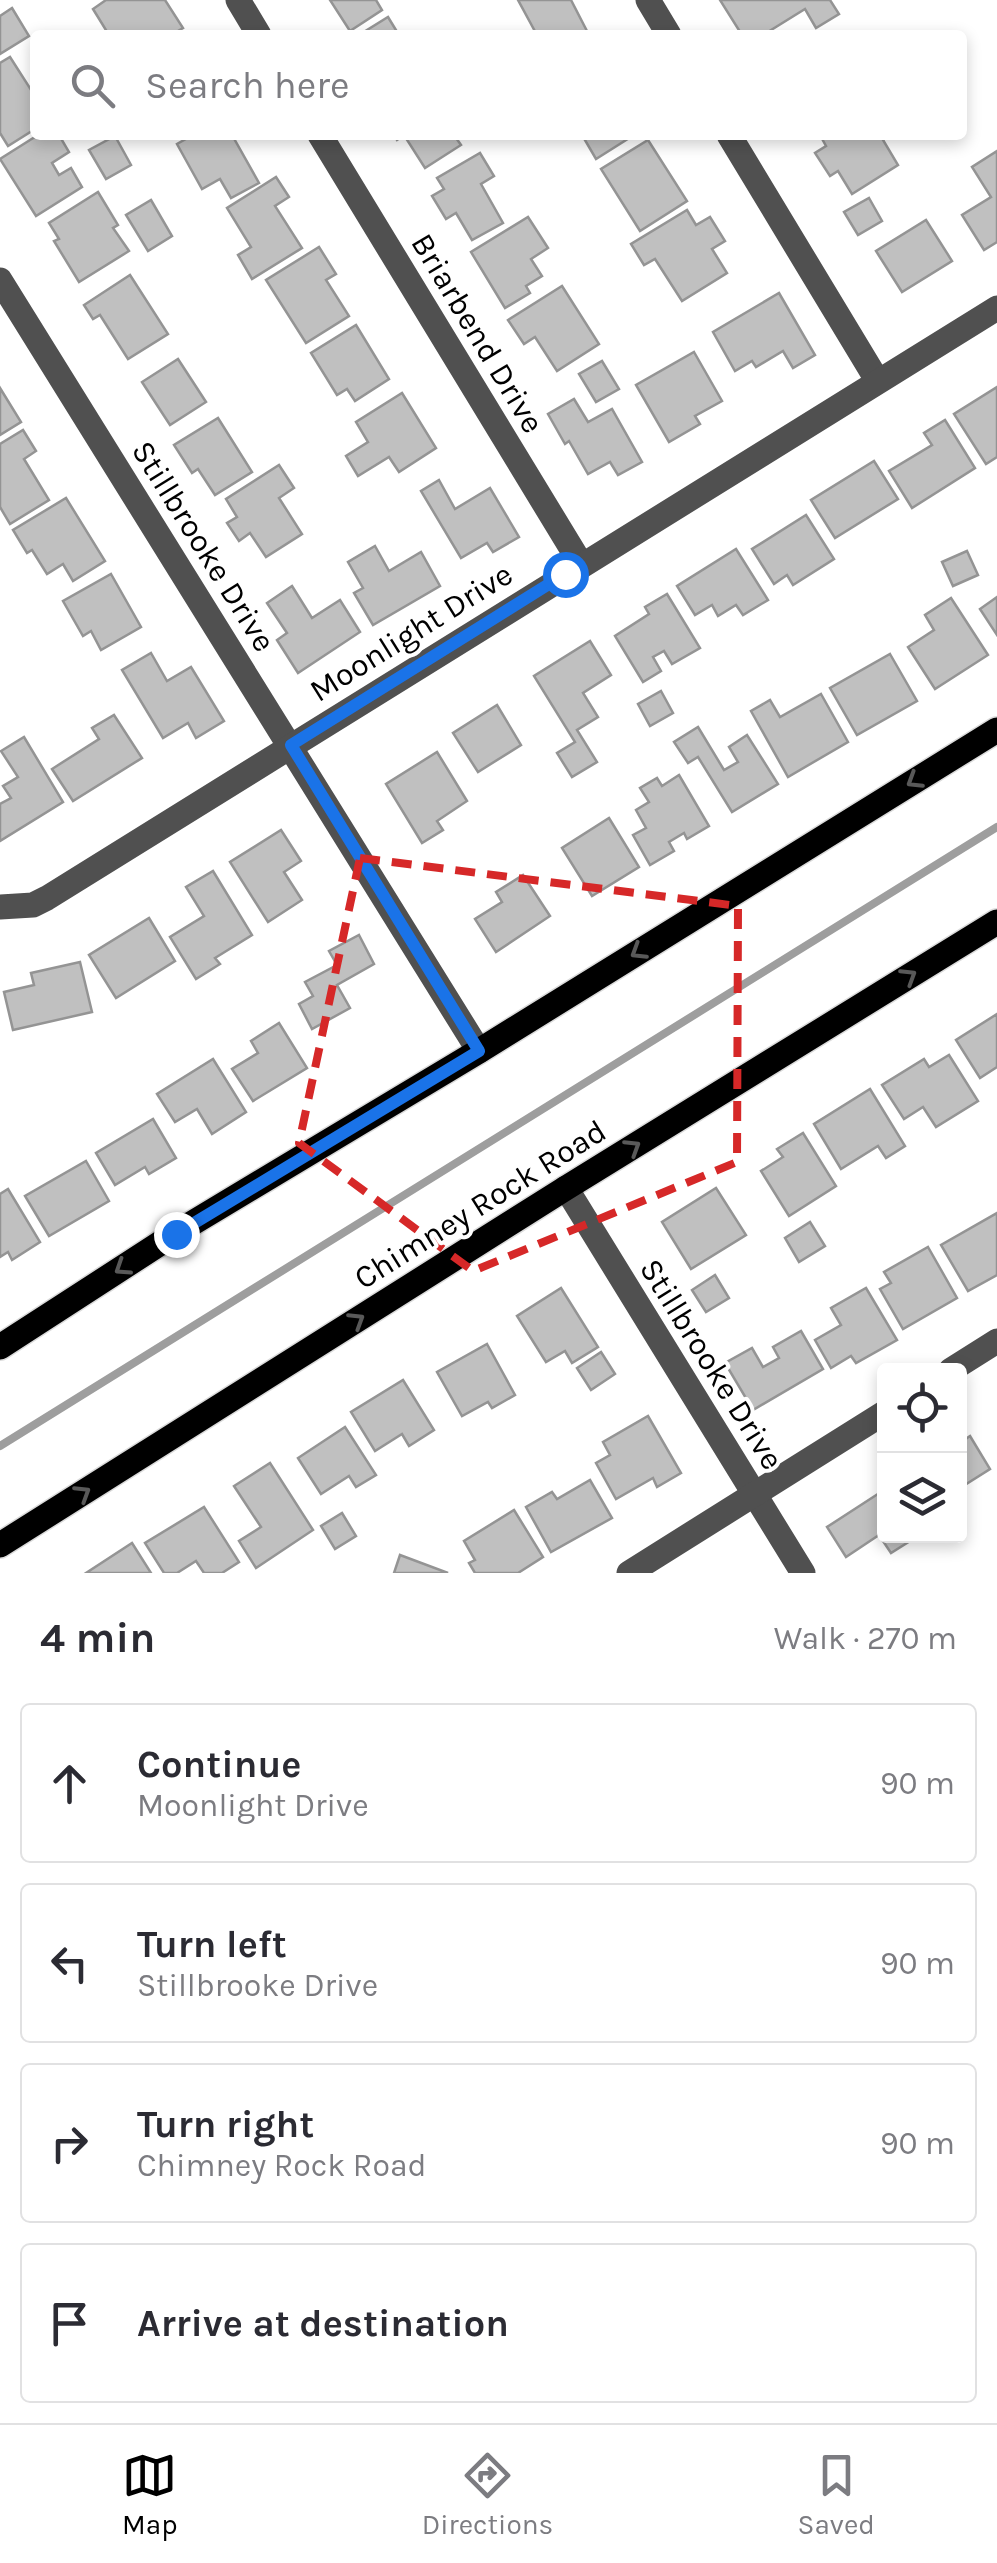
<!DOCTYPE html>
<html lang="en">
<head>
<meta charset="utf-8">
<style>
	:root { --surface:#fff; --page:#f2f2f3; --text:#2b2b33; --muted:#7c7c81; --line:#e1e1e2; --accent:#000 }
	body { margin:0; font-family:Karla,sans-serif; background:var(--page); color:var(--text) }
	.controls { position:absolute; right:30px; bottom:30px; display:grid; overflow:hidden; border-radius:10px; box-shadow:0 5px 15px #0003 }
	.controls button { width:90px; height:90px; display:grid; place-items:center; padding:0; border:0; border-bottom:2px solid var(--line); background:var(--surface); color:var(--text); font:50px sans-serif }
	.stop { position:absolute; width:30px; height:30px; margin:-22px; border:8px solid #1a73e8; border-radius:50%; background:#fff }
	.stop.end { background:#1a73e8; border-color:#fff; box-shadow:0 2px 10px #0008 }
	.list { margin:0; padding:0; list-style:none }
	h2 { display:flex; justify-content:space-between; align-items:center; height:130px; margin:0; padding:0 40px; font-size:42px }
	h2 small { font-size:32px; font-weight:400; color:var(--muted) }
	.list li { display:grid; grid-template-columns:65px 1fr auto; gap:30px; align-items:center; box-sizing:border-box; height:160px; margin:0 20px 20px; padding:0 20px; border:2px solid var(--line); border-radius:10px }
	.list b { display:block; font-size:38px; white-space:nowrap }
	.list p { margin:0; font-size:32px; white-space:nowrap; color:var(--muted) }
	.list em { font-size:32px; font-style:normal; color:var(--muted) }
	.icon { flex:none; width:55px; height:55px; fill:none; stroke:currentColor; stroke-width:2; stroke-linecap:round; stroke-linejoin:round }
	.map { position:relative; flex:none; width:997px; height:1573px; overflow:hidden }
	.search { position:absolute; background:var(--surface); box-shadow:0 5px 15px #0003; left:30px; right:30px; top:30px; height:110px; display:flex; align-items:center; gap:25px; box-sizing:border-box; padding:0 35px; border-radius:10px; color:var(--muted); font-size:38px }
	.sheet { height:850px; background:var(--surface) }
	nav { display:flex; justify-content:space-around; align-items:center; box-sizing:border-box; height:140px; border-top:2px solid var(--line); background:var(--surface); font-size:28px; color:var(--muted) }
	nav a { display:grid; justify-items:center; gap:5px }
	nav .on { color:var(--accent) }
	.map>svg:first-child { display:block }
</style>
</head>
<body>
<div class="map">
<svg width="997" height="1573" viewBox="0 0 997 1573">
	<rect width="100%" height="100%" fill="#fff"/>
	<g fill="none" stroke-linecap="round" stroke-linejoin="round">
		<!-- stream -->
		<polyline stroke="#9e9e9e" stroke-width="8" points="0,1446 997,827"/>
	</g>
	<!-- building -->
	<g fill="#c0c0c0" stroke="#949494" stroke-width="2.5">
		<polygon points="106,0 165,0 183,28 171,35 109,35 93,9"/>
		<polygon points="330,0 376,0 382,10 350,31"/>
		<polygon points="518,0 571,0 589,35 537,35"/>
		<polygon points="720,0 830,0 839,14 816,28 805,9 763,35 742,35"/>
		<polygon points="12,8 29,36 0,54 0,16"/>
		<polygon points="388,17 399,35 359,35"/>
		<polygon points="10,57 35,96 35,129 8,146 0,133 0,63"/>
		<polygon points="38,135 59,135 69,152 52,163 59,175 71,168 82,187 36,216 0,159"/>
		<polygon points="193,135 232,135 259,183 231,198 220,179 202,189 177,144"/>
		<polygon points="394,135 454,135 461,145 425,168 404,135 397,140"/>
		<polygon points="582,135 634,135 596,159"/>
		<polygon points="820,135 891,135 883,140 898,165 852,194 838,171 830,176 815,153 826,146"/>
		<polygon points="115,136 131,165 106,179 89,150"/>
		<polygon points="648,140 687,201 640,231 601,169"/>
		<polygon points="997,151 997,242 984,250 962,215 991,197 972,167"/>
		<polygon points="480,153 494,176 481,184 503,223 472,240 456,213 446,219 432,196 444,189 437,178"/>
		<polygon points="276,177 289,197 275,206 302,248 252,279 238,255 251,247 227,208"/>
		<polygon points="98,192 118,225 113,228 129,251 79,282 54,241 59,239 49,223"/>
		<polygon points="869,198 882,221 858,235 844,212"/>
		<polygon points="151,200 172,236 148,251 126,215"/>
		<polygon points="687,210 696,225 710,217 725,241 712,249 727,273 682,301 655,259 644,265 631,244"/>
		<polygon points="528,217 548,248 531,259 542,276 526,286 530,293 505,308 471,252"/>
		<polygon points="926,220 952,261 902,292 876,251"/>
		<polygon points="319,247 336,274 326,280 349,316 306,343 266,280"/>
		<polygon points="130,275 168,334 128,359 100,315 93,319 84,305"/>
		<polygon points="562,286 599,344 557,371 535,337 524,344 508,320"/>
		<polygon points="779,293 815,355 793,368 783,351 756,367 752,361 735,371 713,332"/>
		<polygon points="356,325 389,379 355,401 347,389 337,395 311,353"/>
		<polygon points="694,352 722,401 695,416 700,424 669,442 636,385"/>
		<polygon points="178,359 206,402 170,425 142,382"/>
		<polygon points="602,361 619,389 596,402 579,374"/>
		<polygon points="997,387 997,457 986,464 954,414"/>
		<polygon points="0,388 21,422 0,435"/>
		<polygon points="402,393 436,448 399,472 389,457 358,476 346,456 368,442 356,422"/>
		<polygon points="574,399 588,422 612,409 642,462 618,475 610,462 588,474 569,441 565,444 548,414"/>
		<polygon points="218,418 252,472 215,495 198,469 192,473 174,445"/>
		<polygon points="945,420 975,468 912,508 889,471 932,445 924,433"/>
		<polygon points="23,430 36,451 24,459 49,500 10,524 0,507 0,444"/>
		<polygon points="874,461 898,499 835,538 811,500"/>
		<polygon points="279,465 294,488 279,498 302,534 266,557 250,533 239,541 227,523 237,517 226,499"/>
		<polygon points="439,480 455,509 490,488 519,537 493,552 487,543 461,558 421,491"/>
		<polygon points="66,498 105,561 73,581 63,564 47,574 32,550 27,553 13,530"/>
		<polygon points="806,515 834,559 793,585 787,575 774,584 752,549"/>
		<polygon points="375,546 389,571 421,552 440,586 373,625 354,593 363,588 348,562"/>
		<polygon points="736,549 768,600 743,615 736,605 718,616 712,605 695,615 677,586"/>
		<polygon points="967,551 978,575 953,586 942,562"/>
		<polygon points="111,574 141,627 101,650 91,631 83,636 63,601"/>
		<polygon points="292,586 312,618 340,600 360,632 298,673 277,640 287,633 267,603"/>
		<polygon points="667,594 700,648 672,664 664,651 653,657 661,671 643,682 615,636 649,614 645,607"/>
		<polygon points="997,597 997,635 980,609"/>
		<polygon points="951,598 988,655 935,689 908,647 934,630 925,615"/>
		<polygon points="590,641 611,675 583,693 598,717 577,730 597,762 572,777 557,753 575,742 534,676"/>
		<polygon points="151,653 167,681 191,667 224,721 196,738 188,723 163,738 122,670"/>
		<polygon points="890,654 917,701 857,735 830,688"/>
		<polygon points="661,691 673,713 650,726 638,704"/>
		<polygon points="821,694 848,742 788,777 751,711 770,700 780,717"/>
		<polygon points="497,705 521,745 478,772 453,733"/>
		<polygon points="114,715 142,758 73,801 52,769 99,739 92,728"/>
		<polygon points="698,727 724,770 738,762 729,747 747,735 778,784 732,812 698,757 688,763 674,742"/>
		<polygon points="24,737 63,802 0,841 0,804 11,798 3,786 18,777 1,751"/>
		<polygon points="437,752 467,801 437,821 443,830 422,843 386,784"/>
		<polygon points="679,775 709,826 687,839 684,833 669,842 674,851 650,865 633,835 646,828 636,810 649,802 640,788 657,778 662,786"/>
		<polygon points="609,818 639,867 592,896 562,848"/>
		<polygon points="281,830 301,861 284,872 302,900 268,922 230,862"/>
		<polygon points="213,871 252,935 215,958 220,964 196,979 170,937 204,916 186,887"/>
		<polygon points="523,875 550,916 496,952 475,919 502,902 496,892"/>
		<polygon points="149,918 175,961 116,998 89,955"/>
		<polygon points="359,935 374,964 337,985 350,1008 312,1029 299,1004 313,996 305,982 337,965 329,951"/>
		<polygon points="80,962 92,1012 13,1030 4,992 34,985 31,973"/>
		<polygon points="997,1014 997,1067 980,1078 956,1040"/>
		<polygon points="279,1023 307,1068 253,1101 232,1069 258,1053 251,1041"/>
		<polygon points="949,1055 978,1101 936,1127 923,1107 904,1119 882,1085 924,1059 929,1067"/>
		<polygon points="213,1059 246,1112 212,1134 197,1109 175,1122 157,1094"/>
		<polygon points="870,1089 905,1146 886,1158 878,1146 841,1169 814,1124"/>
		<polygon points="153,1119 176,1158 149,1174 145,1167 115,1185 96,1153"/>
		<polygon points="803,1133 836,1186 789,1216 761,1171 783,1157 777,1149"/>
		<polygon points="86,1161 109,1201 49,1236 25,1196"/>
		<polygon points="716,1188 746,1235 691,1269 662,1222"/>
		<polygon points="8,1189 40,1242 12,1260 8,1252 0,1257 0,1194"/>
		<polygon points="997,1213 997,1275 968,1291 941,1245"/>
		<polygon points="810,1222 825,1246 799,1262 785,1238"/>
		<polygon points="928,1247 957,1298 903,1329 880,1289 891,1283 884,1272"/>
		<polygon points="715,1275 729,1298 706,1312 692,1290"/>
		<polygon points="561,1288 598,1347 572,1363 565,1351 546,1362 517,1316"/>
		<polygon points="866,1288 897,1340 856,1363 851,1356 831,1368 815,1340 841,1325 831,1308"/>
		<polygon points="801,1331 823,1369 753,1410 725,1363 752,1348 763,1367 779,1358 773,1347"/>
		<polygon points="487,1344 515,1395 492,1408 488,1402 462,1416 437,1372"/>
		<polygon points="601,1352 615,1374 591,1390 577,1368"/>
		<polygon points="403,1380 434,1430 409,1446 402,1434 375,1451 351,1412"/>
		<polygon points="648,1416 681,1473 657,1487 653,1478 616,1499 596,1463 610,1455 603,1442"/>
		<polygon points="345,1427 376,1475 356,1487 349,1476 321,1494 298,1458"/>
		<polygon points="970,1436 990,1469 960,1488 960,1443"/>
		<polygon points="270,1463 313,1530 256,1568 239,1541 261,1527 234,1486"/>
		<polygon points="590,1480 612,1518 551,1552 526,1507 552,1492 557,1499"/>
		<polygon points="884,1490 884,1536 918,1536 891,1553 879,1535 846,1557 827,1527"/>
		<polygon points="204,1507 239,1562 222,1573 204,1573 196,1561 177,1573 164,1573 145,1543"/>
		<polygon points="514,1510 543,1557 518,1573 475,1573 469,1563 475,1560 464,1541"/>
		<polygon points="342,1513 356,1536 335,1549 321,1526"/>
		<polygon points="132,1543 151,1573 86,1573"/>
		<polygon points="400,1555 448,1573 394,1573"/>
	</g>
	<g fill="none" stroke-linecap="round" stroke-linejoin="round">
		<defs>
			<g id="major">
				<polyline points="0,1347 176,1233 479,1051 997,730"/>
				<polyline points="0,1545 566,1188 997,922"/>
			</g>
		</defs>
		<!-- major casing -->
		<use href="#major" stroke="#dbdbdb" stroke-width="28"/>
		<!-- minor -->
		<g stroke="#505050" stroke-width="25">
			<polyline points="238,0 259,35"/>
			<polyline points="648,0 669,35"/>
			<polyline points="320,135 581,564"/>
			<polyline points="729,135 877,380"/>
			<polyline points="0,280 479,1051"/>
			<polyline points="0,907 33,905 47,898 997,308"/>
			<polyline points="566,1188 803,1573"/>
			<polyline points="951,1370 997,1341"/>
			<polyline points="629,1573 884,1413"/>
		</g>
		<!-- major -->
		<use href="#major" stroke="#000" stroke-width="25"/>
	</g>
	<!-- one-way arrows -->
	<defs><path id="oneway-chevron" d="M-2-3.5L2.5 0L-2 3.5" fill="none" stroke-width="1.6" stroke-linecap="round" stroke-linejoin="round" transform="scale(2.5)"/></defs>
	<g stroke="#595959">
		<use href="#oneway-chevron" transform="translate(914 781) rotate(148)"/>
		<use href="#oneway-chevron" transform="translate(638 952) rotate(148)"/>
		<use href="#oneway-chevron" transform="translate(909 976) rotate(-32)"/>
		<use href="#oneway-chevron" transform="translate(633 1147) rotate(-32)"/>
		<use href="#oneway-chevron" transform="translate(122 1268) rotate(147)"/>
		<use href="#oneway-chevron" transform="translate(357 1320) rotate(-32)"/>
		<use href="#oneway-chevron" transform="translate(83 1493) rotate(-32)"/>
	</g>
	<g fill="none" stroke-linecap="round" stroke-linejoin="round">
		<!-- route -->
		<polyline stroke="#1a73e8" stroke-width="12" points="176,1234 479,1051 291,745 565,574"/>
	</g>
	<!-- marked area -->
	<path fill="none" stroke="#d62828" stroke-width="8" stroke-dasharray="20 12" stroke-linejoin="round" d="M360,858l378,48 -1,256 -264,109 -174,-128z"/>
	<g text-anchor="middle" stroke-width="8" stroke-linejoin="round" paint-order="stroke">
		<!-- street labels -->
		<g font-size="32" fill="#000" stroke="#fff">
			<text transform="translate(478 333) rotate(59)" y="11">Briarbend Drive</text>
			<text transform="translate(204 546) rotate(58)" y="11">Stillbrooke Drive</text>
			<text transform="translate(411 632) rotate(-32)" y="11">Moonlight Drive</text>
			<text transform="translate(480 1204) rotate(-32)" y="11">Chimney Rock Road</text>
			<text transform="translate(712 1364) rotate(58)" y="11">Stillbrooke Drive</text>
		</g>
	</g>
</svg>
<div class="controls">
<button><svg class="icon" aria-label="locate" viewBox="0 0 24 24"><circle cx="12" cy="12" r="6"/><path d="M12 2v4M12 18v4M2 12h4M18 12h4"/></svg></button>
<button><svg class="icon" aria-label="layers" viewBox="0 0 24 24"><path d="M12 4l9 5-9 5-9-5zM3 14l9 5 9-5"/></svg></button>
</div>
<div class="stop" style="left:565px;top:574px"></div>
<div class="stop end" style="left:176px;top:1234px"></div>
<div class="search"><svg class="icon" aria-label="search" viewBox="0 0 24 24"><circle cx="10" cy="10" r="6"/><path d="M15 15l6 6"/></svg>Search here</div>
</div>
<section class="sheet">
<h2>4 min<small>Walk · 270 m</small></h2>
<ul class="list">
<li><svg class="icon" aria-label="ahead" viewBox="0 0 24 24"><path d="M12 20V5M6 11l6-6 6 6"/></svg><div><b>Continue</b><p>Moonlight Drive</p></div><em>90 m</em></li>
<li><svg class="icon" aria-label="left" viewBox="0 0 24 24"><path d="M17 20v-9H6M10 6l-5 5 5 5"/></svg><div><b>Turn left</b><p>Stillbrooke Drive</p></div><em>90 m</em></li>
<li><svg class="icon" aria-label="right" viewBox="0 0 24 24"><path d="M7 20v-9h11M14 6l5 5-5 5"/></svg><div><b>Turn right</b><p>Chimney Rock Road</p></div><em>90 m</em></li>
<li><svg class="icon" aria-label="arrive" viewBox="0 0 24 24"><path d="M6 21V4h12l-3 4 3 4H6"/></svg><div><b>Arrive at destination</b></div></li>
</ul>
</section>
<nav>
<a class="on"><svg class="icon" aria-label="map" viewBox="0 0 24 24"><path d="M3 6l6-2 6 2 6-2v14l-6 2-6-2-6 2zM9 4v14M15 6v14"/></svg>Map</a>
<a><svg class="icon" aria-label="directions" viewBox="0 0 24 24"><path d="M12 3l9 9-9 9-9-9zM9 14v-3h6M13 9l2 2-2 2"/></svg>Directions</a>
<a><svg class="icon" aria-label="saved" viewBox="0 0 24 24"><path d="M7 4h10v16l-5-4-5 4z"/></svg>Saved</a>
</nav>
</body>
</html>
